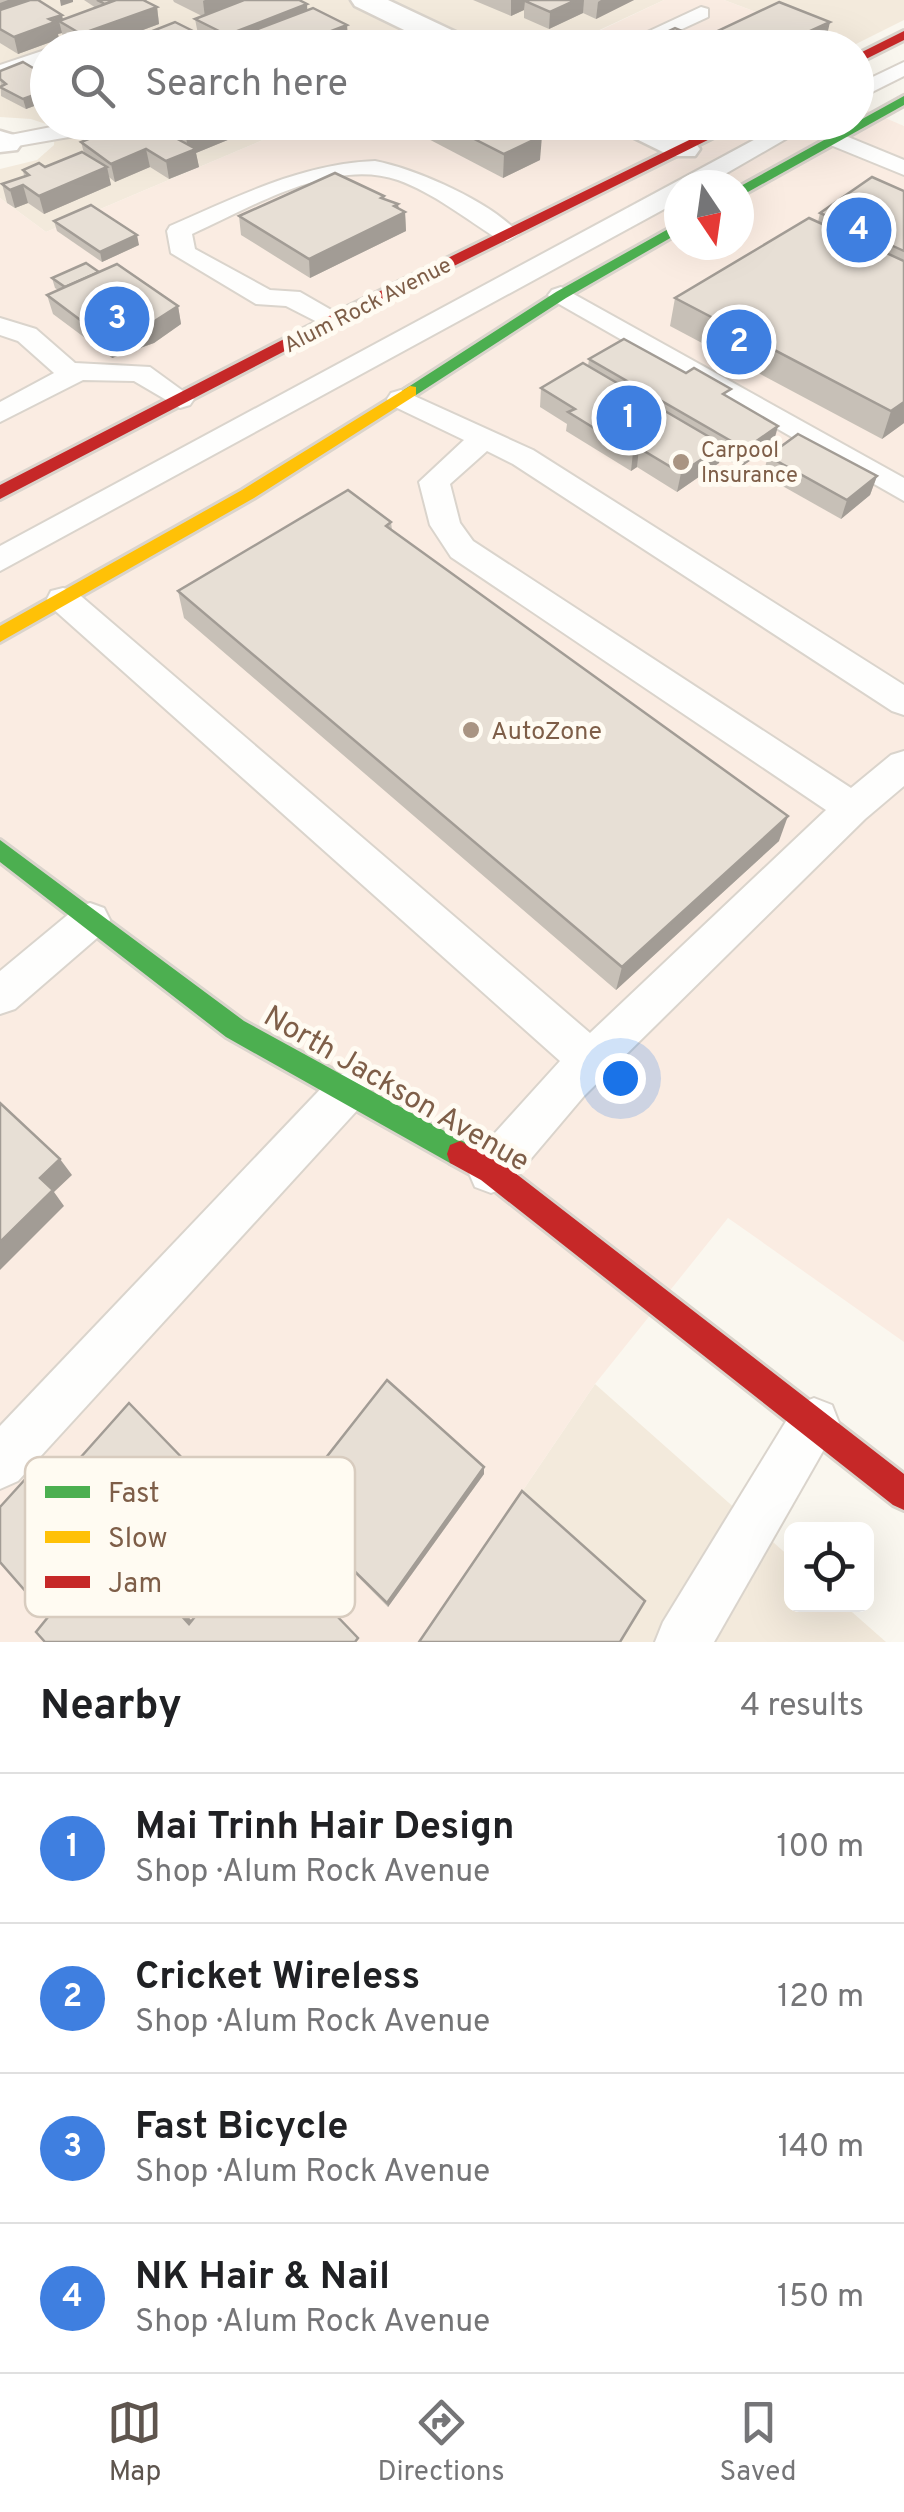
<!DOCTYPE html>
<html lang="en">
<head>
<meta charset="utf-8">
<style>
	:root { --surface:#fff; --page:#f6f6f6; --text:#202124; --muted:#757577; --line:#e0e0e0; --accent:#5e554e }
	body { margin:0; font-family:Overpass,sans-serif; background:var(--page); color:var(--text) }
	.controls { position:absolute; right:30px; bottom:30px; display:grid; overflow:hidden; border-radius:15px; box-shadow:0 10px 40px #0002 }
	.controls button { width:90px; height:90px; display:grid; place-items:center; padding:0; border:0; border-bottom:2px solid var(--line); background:var(--surface); color:var(--text); font:50px sans-serif }
	.compass { position:absolute; left:664px; top:170px; width:90px; height:90px; border-radius:50%; background:var(--surface); box-shadow:0 10px 40px #0002; rotate:167deg }
	.you { position:absolute; left:620px; top:1078px; width:35px; height:35px; margin:-25px; border:8px solid #fff; border-radius:50%; background:#1a73e8; box-shadow:0 0 0 15px #1a73e833 }
	.badge { display:grid; place-items:center; width:65px; height:65px; border-radius:50%; background:var(--accent); color:#fff; font-size:32px; font-weight:700 }
	.pin { position:absolute; translate:-50% -50%; border:5px solid #fff; box-shadow:0 2px 10px #0006 }
	.list { margin:0; padding:0; list-style:none }
	h2 { display:flex; justify-content:space-between; align-items:center; height:130px; margin:0; padding:0 40px; font-size:42px }
	h2 small { font-size:32px; font-weight:400; color:var(--muted) }
	.list li { display:grid; grid-template-columns:65px 1fr auto; gap:30px; align-items:center; box-sizing:border-box; height:150px; padding:0 40px; border-top:2px solid var(--line) }
	.list b { display:block; font-size:38px; white-space:nowrap }
	.list p { margin:0; font-size:32px; white-space:nowrap; color:var(--muted) }
	.list em { font-size:32px; font-style:normal; color:var(--muted) }
	.icon { flex:none; width:55px; height:55px; fill:none; stroke:currentColor; stroke-width:2; stroke-linecap:round; stroke-linejoin:round }
	.map { position:relative; flex:none; width:904px; height:1642px; overflow:hidden }
	.search { position:absolute; background:var(--surface); box-shadow:0 10px 40px #0002; left:30px; right:30px; top:30px; height:110px; display:flex; align-items:center; gap:25px; box-sizing:border-box; padding:0 35px; border-radius:55px; color:var(--muted); font-size:38px }
	.sheet { height:730px; background:var(--surface) }
	nav { display:flex; justify-content:space-around; align-items:center; box-sizing:border-box; height:140px; border-top:2px solid var(--line); background:var(--surface); font-size:28px; color:var(--muted) }
	nav a { display:grid; justify-items:center; gap:5px }
	nav .on { color:var(--accent) }
	.map>svg:first-child { display:block }
</style>
</head>
<body>
<div class="map">
<svg width="904" height="1642" viewBox="0 0 904 1642">
	<rect width="100%" height="100%" fill="#faf7ef"/>
	<!-- residential -->
	<g fill="#f3eadc">
		<polygon points="0,0 664,0 563,47 48,48 48,122 303,123 46,232 0,198 0,169 37,160 54,145 55,127 31,119 0,117"/>
		<polygon points="724,0 904,0 904,20 850,47"/>
		<polygon points="595,1384 791,1558 792,1604 844,1605 886,1642 420,1642"/>
	</g>
	<!-- commercial -->
	<g fill="#faece2" fill-rule="evenodd">
		<polygon points="664,0 724,0 850,47 563,48"/>
		<path d="M857,106l47,20v1216l-176,-124 -133,166 -175,258h-420v-1444l46,34 257,-109 553,-1zM679,185h60v60h-60z"/>
	</g>
	<g fill="none" stroke-linecap="round" stroke-linejoin="round">
		<defs>
			<g id="lane">
				<polygon points="701,7 708,9 708,17 641,48 613,48"/>
				<polygon points="48,49 48,62 0,78 0,65"/>
				<polygon points="904,62 904,76 856,100 856,85"/>
				<polygon points="77,122 126,122 115,129 0,149 0,137"/>
				<polygon points="787,122 815,122 706,185 679,185 679,201 0,571 0,546"/>
				<polygon points="836,132 904,160 904,175 828,144 825,139"/>
				<path d="M375,161c41,8 117,41 144,73l-12,7 -9,-2c-32,-20 -64,-46 -100,-59 -66,-23 -148,28 -206,54l3,15 75,41 30,2 40,23 4,6 -13,8 -45,-23 -30,-2 -85,-51 -4,-22 3,-5c67,-29 131,-62 205,-65z"/>
				<polygon points="561,287 904,478 904,501 552,300 548,295 552,290"/>
				<polygon points="0,318 36,329 75,363 150,367 194,399 190,405 180,408 134,381 83,380 0,422 0,402 54,373 18,341 0,335"/>
				<polygon points="401,390 533,450 904,685 904,715 892,711 513,464 487,451 450,484 460,523 473,541 851,788 891,755 904,751 904,786 865,819 584,1096 507,1187 491,1193 475,1187 468,1171 475,1155 560,1061 51,607 47,599 51,591 63,588 75,591 590,1033 826,810 451,557 430,525 419,482 464,440 391,405 387,399 391,393"/>
				<polygon points="90,903 104,908 110,920 104,932 15,1009 0,1014 0,971 76,908"/>
				<polygon points="346,1072 361,1078 368,1092 361,1106 18,1481 0,1489 0,1426 331,1078"/>
				<polygon points="814,1398 832,1405 839,1423 714,1642 655,1642 663,1622 796,1405"/>
			</g>
			<g id="street">
				<polygon points="351,0 388,0 477,42 481,48 441,48 355,6"/>
				<path d="M611,122c30,0 70,0 89,27l-5,7h-24l-55,-27z"/>
				<polygon points="0,131 17,136 22,143 17,150 0,152"/>
			</g>
			<g id="fast">
				<polygon points="904,96 904,105 739,197 739,187"/>
				<polygon points="679,223 679,233 566,298 416,395 410,396 402,391 556,292"/>
				<polygon points="0,840 244,1021 470,1145 473,1154 470,1163 460,1167 450,1163 226,1037 0,862"/>
			</g>
			<polygon id="slow" points="410,386 416,387 416,395 254,498 0,642 0,626 242,490"/>
			<g id="jam">
				<polygon points="904,31 904,40 856,64 856,55"/>
				<polygon points="726,122 744,122 337,324 0,499 0,485 325,318"/>
				<polygon points="460,1141 501,1162 904,1474 904,1510 893,1505 481,1180 450,1163 447,1154 450,1145"/>
			</g>
		</defs>
		<!-- lane casing -->
		<use href="#lane" stroke="#dad4cc" stroke-width="4"/>
		<!-- street casing -->
		<use href="#street" stroke="#dad4cc" stroke-width="5"/>
		<!-- fast casing -->
		<use href="#fast" stroke="#dad4cc" stroke-width="6"/>
		<!-- slow casing -->
		<use href="#slow" stroke="#dad4cc" stroke-width="6"/>
		<!-- jam casing -->
		<use href="#jam" stroke="#dad4cc" stroke-width="6"/>
		<!-- lane -->
		<use href="#lane" fill="#fefefd" fill-rule="evenodd"/>
		<!-- street -->
		<use href="#street" fill="#fefefd" fill-rule="evenodd"/>
		<!-- fast -->
		<use href="#fast" fill="#4caf50" fill-rule="evenodd"/>
		<!-- slow -->
		<use href="#slow" fill="#ffc107" fill-rule="evenodd"/>
		<!-- jam -->
		<use href="#jam" fill="#c62828" fill-rule="evenodd"/>
	</g>
	<!-- wall -->
	<g fill="#c7c0b7">
		<polygon points="0,0 28,0 63,20 96,8 84,0 147,0 146,2 157,7 159,24 108,43 134,48 78,48 63,38 62,33 58,34 59,39 18,54 0,43"/>
		<polygon points="173,0 299,0 308,10 347,25 348,42 334,48 221,48 199,37 200,44 191,48 163,48 151,41 150,32 198,34 195,19 202,16 174,2"/>
		<polygon points="473,0 634,0 596,19 583,13 549,29 524,18 524,10 511,16"/>
		<polygon points="0,71 48,77 48,101 26,109 1,96"/>
		<polygon points="164,122 251,122 252,130 196,153 199,167 169,179 150,167 115,182 109,177 111,185 44,214 28,203 15,208 7,203 2,184 24,176 23,170 45,167 84,153 81,142 91,138 90,132 163,131 161,124"/>
		<polygon points="396,122 513,122 540,160 503,178"/>
		<polygon points="904,191 904,423 882,439 670,326 675,298 818,222 820,213"/>
		<polygon points="384,196 385,199 398,204 399,209 405,212 406,231 310,278 241,235 239,216"/>
		<polygon points="54,221 139,245 102,262 57,231"/>
		<polygon points="99,272 178,306 181,324 154,343 112,358 53,314 47,295 58,290 55,288 52,278"/>
		<polygon points="589,359 729,398 773,445 741,467 720,456 719,463 677,492 637,467 631,471 566,431 567,424 540,407 541,388 588,366"/>
		<polygon points="768,456 877,476 870,495 841,519 763,475"/>
		<polygon points="391,522 392,530 779,841 616,990 184,618 178,591"/>
		<polygon points="484,1467 484,1474 388,1607 288,1506"/>
	</g>
	<!-- shaded-wall -->
	<g fill="#a29c95">
		<polygon points="8,0 28,0 30,11 0,21 0,3"/>
		<polygon points="60,0 73,0 73,2 61,6"/>
		<polygon points="205,0 252,0 205,18 203,1"/>
		<polygon points="511,0 547,0 525,1 524,10 511,16"/>
		<polygon points="576,0 584,0 583,13 549,29 550,12"/>
		<polygon points="601,0 634,0 596,19 598,2"/>
		<polygon points="307,4 308,21 242,35 243,46 229,48 227,35"/>
		<polygon points="157,7 159,24 95,48 84,48 81,34"/>
		<polygon points="62,15 64,24 59,21 62,33 58,34 59,39 18,54 14,37"/>
		<polygon points="830,22 825,44 818,48 773,48"/>
		<polygon points="347,25 348,42 334,48 281,48"/>
		<polygon points="199,34 200,44 191,48 173,48 173,44"/>
		<polygon points="48,90 48,101 26,109 23,99"/>
		<polygon points="224,122 251,122 252,130 196,153 199,167 169,179 166,161 189,152 186,138"/>
		<polygon points="542,136 540,160 503,178 504,154"/>
		<polygon points="146,149 150,167 115,182 111,164"/>
		<polygon points="107,167 111,185 44,214 39,196"/>
		<polygon points="23,185 28,203 15,208 10,190"/>
		<polygon points="398,204 399,215 405,212 406,231 310,278 309,259"/>
		<polygon points="137,235 139,245 102,262 100,252"/>
		<polygon points="178,306 181,324 154,343 112,358 107,340"/>
		<polygon points="904,402 904,423 882,439 891,411"/>
		<polygon points="778,426 773,445 741,467 745,449"/>
		<polygon points="723,445 719,463 677,492 681,473"/>
		<polygon points="639,448 637,467 631,471 633,452"/>
		<polygon points="877,476 870,495 841,519 847,500"/>
		<polygon points="788,816 779,841 616,990 622,967"/>
		<polygon points="60,1159 72,1175 54,1192 64,1206 0,1270 0,1242 40,1178"/>
		<polygon points="129,1403 227,1504 160,1584 198,1628 189,1624 149,1580"/>
		<polygon points="484,1467 484,1474 388,1607 387,1603"/>
		<polygon points="29,1475 44,1483 61,1502 48,1494"/>
	</g>
	<!-- building -->
	<g fill="#e7dfd5" stroke="#a29c95" stroke-width="2.5">
		<polygon points="30,0 38,0 62,15 49,19 55,22 14,37 0,29 0,10"/>
		<polygon points="97,0 116,0 105,4"/>
		<polygon points="116,0 143,0 157,7 81,34 59,21"/>
		<polygon points="244,0 299,0 307,4 227,35 195,19"/>
		<polygon points="528,0 576,0 550,12 525,1"/>
		<polygon points="779,2 830,22 773,48 633,48 675,28 701,39"/>
		<polygon points="313,8 347,25 295,45 281,47 270,42 262,45 242,35"/>
		<polygon points="175,22 199,34 173,44 150,32"/>
		<polygon points="103,40 109,44 119,40 134,48 88,48"/>
		<polygon points="23,62 48,77 48,90 23,99 0,87 6,84 0,79 0,71"/>
		<polygon points="113,122 146,122 196,149 166,161 146,149 111,164 81,142 96,136 90,132"/>
		<polygon points="164,122 224,122 186,138 161,124"/>
		<polygon points="441,122 513,122 542,136 504,154"/>
		<polygon points="82,152 107,167 39,196 23,185 10,190 2,184 29,175 23,170 39,163 45,167"/>
		<polygon points="335,173 384,196 381,198 398,204 394,206 405,212 309,259 239,216"/>
		<polygon points="872,177 904,191 904,251 820,213"/>
		<polygon points="91,205 137,235 100,252 54,221"/>
		<polygon points="809,218 904,261 904,402 891,411 675,298"/>
		<polygon points="86,263 99,272 65,287 52,278"/>
		<polygon points="117,264 178,306 150,324 107,340 47,295"/>
		<polygon points="624,339 686,373 694,368 731,389 723,394 778,426 745,449 589,359"/>
		<polygon points="583,363 723,445 681,473 639,448 633,452 568,412 575,409 541,388"/>
		<polygon points="798,434 877,476 847,500 768,456"/>
		<polygon points="348,490 391,522 386,526 788,816 622,967 178,591"/>
		<polygon points="0,1103 60,1159 40,1178 53,1190 0,1242"/>
		<polygon points="387,1380 484,1467 387,1603 288,1506"/>
		<polygon points="129,1403 219,1496 149,1580 189,1624 260,1536 358,1638 355,1642 45,1642 36,1632 48,1617 0,1562 0,1507 29,1475 48,1494"/>
		<polygon points="522,1491 645,1601 620,1642 419,1642"/>
	</g>
	<!-- markers -->
	<g fill="#a99482" stroke="#fffbf2" stroke-width="4">
		<circle cx="681" cy="462" r="10"/>
		<circle cx="471" cy="730" r="10"/>
	</g>
	<g text-anchor="middle" stroke-width="10" stroke-linejoin="round" paint-order="stroke">
		<!-- far-street labels -->
		<g font-size="22" fill="#7e5e48" stroke="#fffbf2">
			<text transform="translate(367 304) rotate(-27)" y="8">Alum Rock Avenue</text>
		</g>
		<!-- far-poi labels -->
		<g font-size="22" fill="#7e5e48" stroke="#fffbf2" text-anchor="start">
			<text x="701" y="457">Carpool<tspan x="701" dy="25">Insurance</tspan></text>
		</g>
		<!-- poi labels -->
		<g font-size="25" fill="#7e5e48" stroke="#fffbf2" text-anchor="start">
			<text x="491" y="739">AutoZone</text>
		</g>
		<!-- near-street labels -->
		<g font-size="30" fill="#7e5e48" stroke="#fffbf2">
			<text transform="translate(397 1088) rotate(30)" y="10">North Jackson Avenue</text>
		</g>
	</g>
	<!-- legend -->
	<rect x="25" y="1457" width="330" height="160" rx="15" fill="#fffbf2" stroke="#d8ccbf" stroke-width="2.5"/>
	<rect x="45" y="1486" width="45" height="12" fill="#4caf50"/>
	<rect x="45" y="1531" width="45" height="12" fill="#ffc107"/>
	<rect x="45" y="1576" width="45" height="12" fill="#c62828"/>
	<g font-size="28" fill="#7e5e48">
		<text x="108" y="1502">Fast</text>
		<text x="108" y="1547">Slow</text>
		<text x="108" y="1592">Jam</text>
	</g>
</svg>
<div class="controls">
<button><svg class="icon" aria-label="locate" viewBox="0 0 24 24"><circle cx="12" cy="12" r="6"/><path d="M12 2v4M12 18v4M2 12h4M18 12h4"/></svg></button>
</div>
<svg class="compass" viewBox="-18 -18 36 36"><path d="M0-13l5 13h-10z" fill="#e53935"/><path d="M0 13l5-13h-10z" fill="#757577"/></svg>
<div class="you"></div>
<div class="pin badge" style="left:629px;top:418px;background:#3f7fe0">1</div>
<div class="pin badge" style="left:739px;top:342px;background:#3f7fe0">2</div>
<div class="pin badge" style="left:117px;top:319px;background:#3f7fe0">3</div>
<div class="pin badge" style="left:859px;top:230px;background:#3f7fe0">4</div>
<div class="search"><svg class="icon" aria-label="search" viewBox="0 0 24 24"><circle cx="10" cy="10" r="6"/><path d="M15 15l6 6"/></svg>Search here</div>
</div>
<section class="sheet">
<h2>Nearby<small>4 results</small></h2>
<ul class="list">
<li><span class="badge" style="background:#3f7fe0">1</span><div><b>Mai Trinh Hair Design</b><p>Shop · Alum Rock Avenue</p></div><em>100 m</em></li>
<li><span class="badge" style="background:#3f7fe0">2</span><div><b>Cricket Wireless</b><p>Shop · Alum Rock Avenue</p></div><em>120 m</em></li>
<li><span class="badge" style="background:#3f7fe0">3</span><div><b>Fast Bicycle</b><p>Shop · Alum Rock Avenue</p></div><em>140 m</em></li>
<li><span class="badge" style="background:#3f7fe0">4</span><div><b>NK Hair &amp; Nail</b><p>Shop · Alum Rock Avenue</p></div><em>150 m</em></li>
</ul>
</section>
<nav>
<a class="on"><svg class="icon" aria-label="map" viewBox="0 0 24 24"><path d="M3 6l6-2 6 2 6-2v14l-6 2-6-2-6 2zM9 4v14M15 6v14"/></svg>Map</a>
<a><svg class="icon" aria-label="directions" viewBox="0 0 24 24"><path d="M12 3l9 9-9 9-9-9zM9 14v-3h6M13 9l2 2-2 2"/></svg>Directions</a>
<a><svg class="icon" aria-label="saved" viewBox="0 0 24 24"><path d="M7 4h10v16l-5-4-5 4z"/></svg>Saved</a>
</nav>
</body>
</html>
